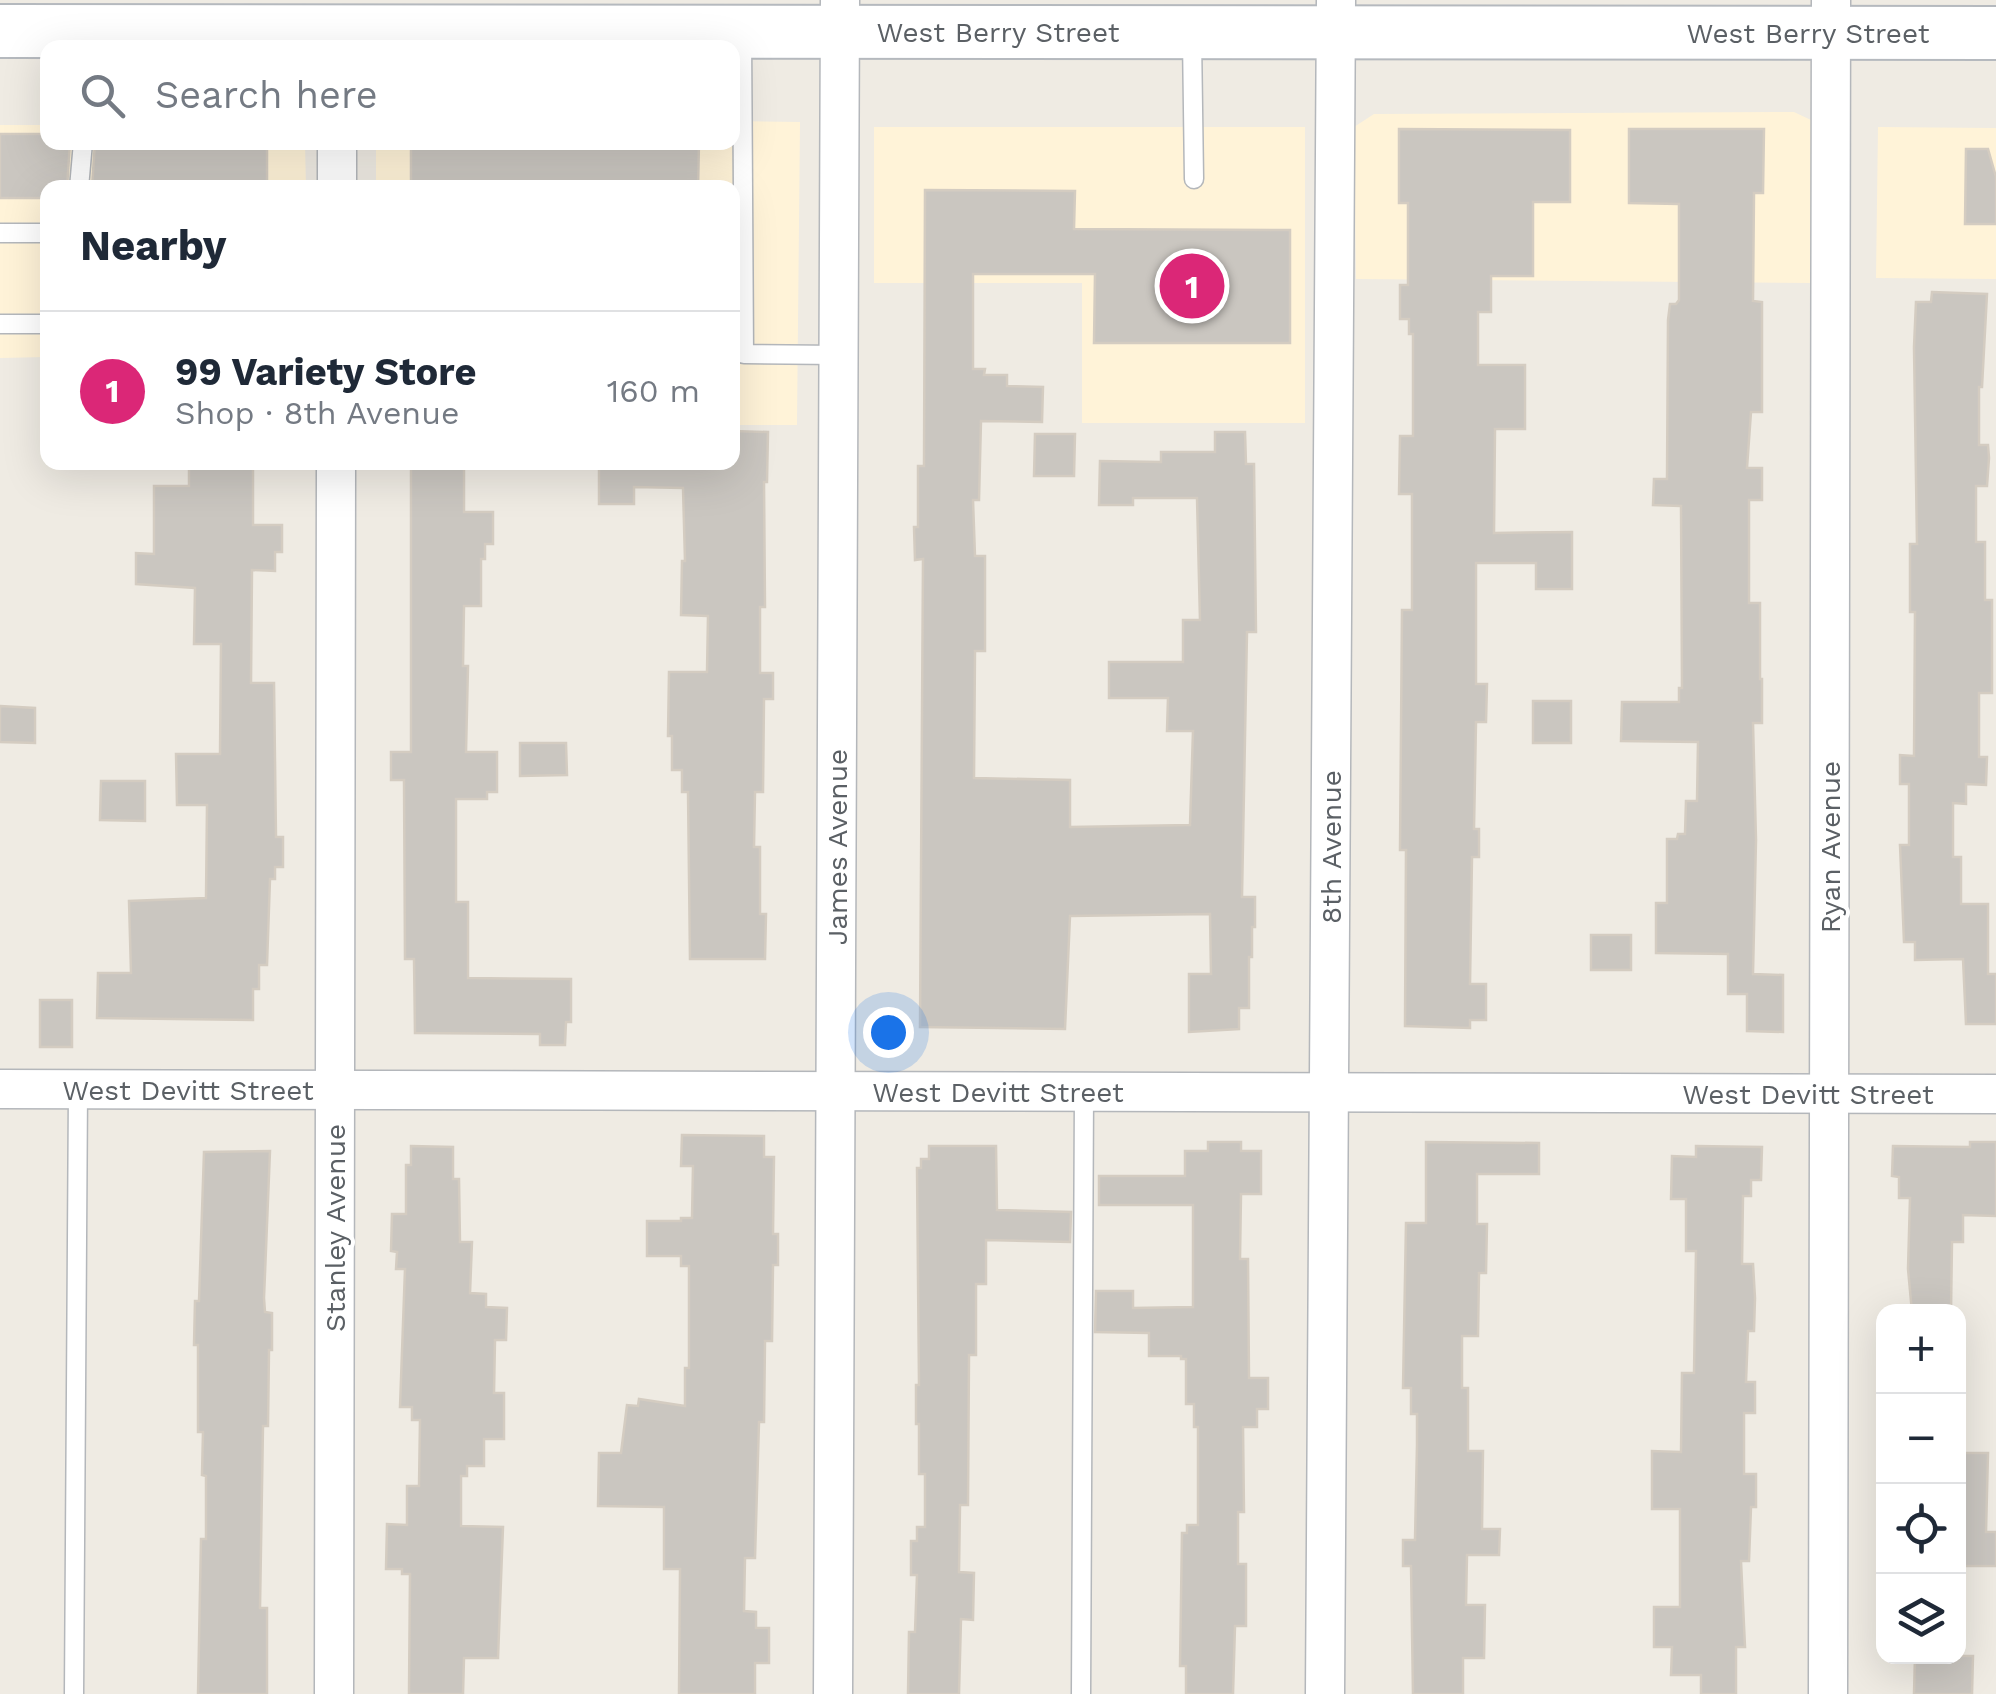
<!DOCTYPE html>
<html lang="en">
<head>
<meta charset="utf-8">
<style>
	:root { --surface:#fff; --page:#f6f6f7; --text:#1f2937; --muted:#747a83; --line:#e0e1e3; --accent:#db2777 }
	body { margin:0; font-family:"Work Sans",sans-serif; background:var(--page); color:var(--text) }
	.controls { position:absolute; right:30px; bottom:30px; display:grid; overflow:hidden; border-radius:20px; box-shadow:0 10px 40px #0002 }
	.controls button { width:90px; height:90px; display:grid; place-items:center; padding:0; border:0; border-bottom:2px solid var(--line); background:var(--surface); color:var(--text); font:50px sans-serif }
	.you { position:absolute; left:888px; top:1032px; width:35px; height:35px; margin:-25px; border:8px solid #fff; border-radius:50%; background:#1a73e8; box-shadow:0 0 0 15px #1a73e833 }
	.badge { display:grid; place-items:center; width:65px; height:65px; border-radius:50%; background:var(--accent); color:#fff; font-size:32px; font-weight:700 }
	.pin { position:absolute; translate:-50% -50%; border:5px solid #fff; box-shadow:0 2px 10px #0006 }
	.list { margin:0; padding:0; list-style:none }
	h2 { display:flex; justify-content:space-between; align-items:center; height:130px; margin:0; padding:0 40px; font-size:42px }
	h2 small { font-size:32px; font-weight:400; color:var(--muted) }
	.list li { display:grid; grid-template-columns:65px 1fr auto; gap:30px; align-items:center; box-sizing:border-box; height:160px; padding:0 40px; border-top:2px solid var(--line) }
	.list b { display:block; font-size:38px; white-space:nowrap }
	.list p { margin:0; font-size:32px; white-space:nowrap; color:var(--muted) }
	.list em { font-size:32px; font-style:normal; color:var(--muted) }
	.icon { flex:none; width:55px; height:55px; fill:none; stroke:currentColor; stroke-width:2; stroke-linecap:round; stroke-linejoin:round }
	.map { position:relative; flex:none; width:1996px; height:1694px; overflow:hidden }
	.search { position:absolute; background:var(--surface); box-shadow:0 10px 40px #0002; left:40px; top:40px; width:700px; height:110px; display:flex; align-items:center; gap:25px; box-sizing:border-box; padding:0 35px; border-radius:20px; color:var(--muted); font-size:38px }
	.panel { position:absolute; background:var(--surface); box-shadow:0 10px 40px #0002; left:40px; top:180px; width:700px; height:290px; border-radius:20px }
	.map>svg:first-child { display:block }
</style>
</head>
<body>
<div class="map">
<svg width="1996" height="1694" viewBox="0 0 1996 1694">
	<rect width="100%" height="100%" fill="#efebe3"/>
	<!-- commercial -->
	<g fill="#fff3d8">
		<polygon points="1794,112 1811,120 1813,283 1356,279 1354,127 1374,114"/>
		<polygon points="733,121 800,122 797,425 733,425 732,188 376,188 376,143 732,142"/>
		<polygon points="0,125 47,125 48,142 305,143 306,187 48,188 47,357 0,358"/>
		<polygon points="874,127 1305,127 1305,423 1082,423 1082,283 874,283"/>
		<polygon points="1878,127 1996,128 1996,279 1876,278"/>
	</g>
	<!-- building -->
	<g fill="#cac6c0" stroke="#d4ccc1" stroke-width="2.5">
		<polygon points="1399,129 1570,130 1570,202 1533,202 1533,276 1491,276 1491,312 1478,312 1478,365 1525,365 1525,429 1495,429 1494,533 1572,532 1572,589 1536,589 1536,563 1476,563 1476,684 1487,684 1486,722 1476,722 1474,829 1479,829 1479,857 1472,857 1470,984 1486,984 1486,1020 1470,1020 1470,1028 1405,1026 1406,850 1400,850 1402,610 1412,610 1412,494 1399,494 1400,436 1413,436 1413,334 1409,334 1409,319 1400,319 1400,285 1408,285 1408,203 1399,203"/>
		<polygon points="1629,129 1764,129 1763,193 1754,193 1753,301 1762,302 1762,412 1751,412 1747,468 1762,468 1762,500 1749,500 1749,603 1760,603 1760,679 1762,679 1762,723 1753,723 1756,840 1753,974 1783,975 1783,1032 1747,1031 1747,994 1728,994 1728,954 1656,953 1656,903 1667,903 1667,839 1677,839 1678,834 1685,834 1686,801 1697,801 1698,742 1621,741 1622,702 1679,702 1679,688 1682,688 1681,506 1653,505 1654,479 1667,479 1668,320 1670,304 1676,304 1679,300 1679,204 1629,203"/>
		<polygon points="0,134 48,134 48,142 70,142 67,188 48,188 48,198 0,198"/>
		<polygon points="95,142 267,142 267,188 92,188"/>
		<polygon points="411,142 699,142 698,188 411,188"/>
		<polygon points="1966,149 1988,149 1996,177 1996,224 1965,224"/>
		<polygon points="925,190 1075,191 1074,229 1290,230 1290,343 1094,343 1095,274 973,274 973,369 985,369 984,375 1007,375 1007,386 1043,387 1042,422 981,421 979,500 973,500 975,556 985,556 985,651 975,651 974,778 1070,780 1070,827 1190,825 1193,731 1167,731 1168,698 1109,698 1109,662 1183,662 1183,620 1200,620 1197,498 1133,498 1133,505 1099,505 1100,461 1161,462 1161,452 1215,452 1215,432 1245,432 1246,464 1254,464 1256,632 1247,632 1242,897 1255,897 1255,927 1252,927 1252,957 1249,957 1249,1008 1239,1008 1239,1029 1189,1032 1189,974 1211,974 1210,914 1070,916 1065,1029 920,1027 923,559 915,560 914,527 918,527 918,466 924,466"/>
		<polygon points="1932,292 1987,294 1982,387 1979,387 1979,445 1988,445 1989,458 1987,486 1976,486 1976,542 1985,542 1985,600 1992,600 1992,693 1979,693 1979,757 1987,757 1986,785 1966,784 1966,804 1953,803 1953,857 1961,857 1961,904 1988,904 1988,974 1996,974 1996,1024 1966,1024 1963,959 1915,960 1915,942 1904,942 1900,845 1909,845 1909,784 1900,784 1900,755 1914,756 1915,612 1910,612 1910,544 1917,544 1914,347 1916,302 1931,302"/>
		<polygon points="732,431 768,432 767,482 764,482 765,607 760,607 760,673 773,673 773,699 764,699 763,792 755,792 754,847 760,847 760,914 766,914 765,959 690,959 688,792 682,792 682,770 672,770 672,736 668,736 669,672 707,672 708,616 681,615 682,561 685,561 683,488 634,487 634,504 599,504 599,467 619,467 619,462 732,462"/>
		<polygon points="1035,434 1075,434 1074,476 1034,476"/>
		<polygon points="189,462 253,462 253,525 282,525 282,552 275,552 275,571 252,570 251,683 274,683 276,837 283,837 283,867 275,867 275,879 270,879 267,965 259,965 259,989 253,989 253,1020 97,1018 98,973 131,973 129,901 206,898 207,805 177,805 176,754 220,754 221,644 194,644 195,588 136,584 136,553 154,554 154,486 189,486"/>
		<polygon points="411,462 464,462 464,512 493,512 493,544 485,544 485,559 481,559 481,606 464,606 463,666 468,666 466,752 497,752 497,792 487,792 487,799 456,799 456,902 468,902 468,978 571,979 571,1022 566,1022 565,1045 540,1045 540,1034 415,1033 414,959 405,959 404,780 391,780 391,752 411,752"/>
		<rect x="1533" y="701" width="38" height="42"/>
		<polygon points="0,706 35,708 35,743 0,742"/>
		<polygon points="520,743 566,743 567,775 520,776"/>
		<polygon points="101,781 145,781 145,821 100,820"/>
		<rect x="1591" y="935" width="40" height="35"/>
		<rect x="40" y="1000" width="32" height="47"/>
		<polygon points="682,1135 764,1136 764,1157 774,1157 773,1234 778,1234 778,1265 773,1265 772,1341 765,1341 764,1422 759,1422 755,1558 745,1558 744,1611 756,1612 756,1628 769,1628 769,1663 755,1663 755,1694 679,1694 680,1572 680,1569 664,1569 664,1507 598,1506 599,1453 621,1453 627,1405 638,1406 639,1399 685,1406 685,1368 689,1368 689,1266 681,1266 681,1256 647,1256 647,1221 681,1221 681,1218 692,1218 693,1166 681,1166"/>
		<polygon points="1208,1142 1241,1142 1241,1151 1261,1151 1261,1194 1241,1194 1240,1259 1248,1259 1249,1378 1268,1378 1268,1409 1257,1409 1257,1427 1243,1427 1244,1512 1238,1512 1238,1564 1246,1564 1246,1626 1235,1626 1233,1694 1186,1694 1186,1666 1180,1666 1182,1533 1187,1533 1187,1525 1198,1525 1198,1427 1194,1427 1194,1404 1186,1404 1186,1359 1181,1359 1181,1356 1149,1356 1149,1333 1095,1332 1096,1291 1133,1291 1133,1308 1193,1307 1193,1205 1099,1205 1099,1176 1185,1176 1185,1151 1208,1151"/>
		<polygon points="1426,1142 1539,1143 1539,1174 1477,1174 1477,1224 1487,1224 1486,1273 1479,1273 1478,1336 1462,1336 1462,1388 1468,1388 1468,1451 1483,1451 1482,1529 1500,1529 1499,1555 1467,1555 1466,1605 1485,1605 1484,1658 1463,1658 1463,1694 1413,1694 1411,1566 1403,1566 1403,1540 1415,1540 1417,1445 1417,1414 1411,1414 1411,1388 1403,1388 1406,1223 1426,1223"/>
		<polygon points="1970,1142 1996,1142 1996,1216 1963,1215 1963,1242 1952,1242 1951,1312 1912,1312 1908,1269 1910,1198 1899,1198 1899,1177 1892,1176 1893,1146 1970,1147"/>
		<polygon points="411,1146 453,1147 453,1179 459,1179 460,1242 472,1242 470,1293 486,1294 486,1307 507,1308 506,1340 495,1340 494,1393 504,1393 504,1439 484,1439 484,1466 467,1466 467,1476 461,1476 461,1526 503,1527 498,1658 464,1658 463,1694 409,1694 410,1574 402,1574 402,1569 386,1569 387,1524 407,1525 407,1486 419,1486 420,1420 412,1420 412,1407 400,1407 405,1269 396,1269 397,1252 391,1251 392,1214 406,1214 406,1165 411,1165"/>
		<polygon points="929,1146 996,1146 997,1210 1071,1212 1070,1242 986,1240 986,1284 976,1284 976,1355 969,1355 968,1505 960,1505 959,1572 974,1573 973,1620 961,1619 959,1694 908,1694 909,1632 915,1632 917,1575 911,1575 911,1541 917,1541 917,1527 925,1527 925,1474 919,1474 919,1424 916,1424 916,1385 919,1385 917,1168 921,1168 921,1159 929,1159"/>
		<polygon points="1696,1146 1762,1147 1761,1180 1751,1180 1751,1196 1743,1196 1742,1264 1753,1264 1755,1298 1754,1331 1748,1331 1746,1382 1755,1382 1755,1413 1744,1413 1744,1474 1756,1474 1756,1507 1751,1507 1749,1561 1741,1561 1745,1647 1736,1647 1736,1694 1701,1694 1701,1675 1671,1675 1672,1647 1654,1647 1654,1607 1680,1607 1680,1509 1652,1509 1652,1451 1681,1452 1682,1373 1694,1373 1696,1251 1686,1251 1686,1199 1671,1199 1672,1156 1696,1157"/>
		<polygon points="270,1151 264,1298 265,1312 272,1313 272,1350 269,1350 268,1426 263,1426 260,1608 267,1608 267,1694 198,1694 201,1539 206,1539 206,1476 202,1475 203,1432 198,1432 198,1345 194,1345 195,1301 199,1301 204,1152"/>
		<polygon points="1958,1453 1988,1453 1986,1532 1996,1532 1996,1566 1958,1566"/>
		<polygon points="1915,1656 1973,1656 1972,1694 1914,1694"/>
	</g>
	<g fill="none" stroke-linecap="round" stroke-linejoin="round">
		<defs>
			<g id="lane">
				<polyline points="742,34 744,354 839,355"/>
				<polyline points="1192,38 1194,179"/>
				<polyline points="79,188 83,142"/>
				<polyline points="0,233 48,233"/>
				<polyline points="0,324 48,324"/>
				<polyline points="74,1694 78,1089"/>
				<polyline points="1081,1694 1084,1092"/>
			</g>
			<g id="street">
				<polyline points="337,188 337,142"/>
				<polyline points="0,1089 1996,1094"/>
				<polyline points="334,1694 336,462"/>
				<polyline points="833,1694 840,0"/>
				<polyline points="1325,1694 1336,0"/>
				<polyline points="1828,1694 1831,0"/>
			</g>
			<polyline id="secondary" points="0,31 1996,33"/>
		</defs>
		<!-- lane casing -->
		<use href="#lane" stroke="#b4b7bb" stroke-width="21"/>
		<!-- street casing -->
		<use href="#street" stroke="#b4b7bb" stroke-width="41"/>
		<!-- secondary casing -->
		<use href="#secondary" stroke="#b5b9be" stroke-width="56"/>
		<!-- lane -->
		<use href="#lane" stroke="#fff" stroke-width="18"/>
		<!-- street -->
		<use href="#street" stroke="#fff" stroke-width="38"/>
		<!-- secondary -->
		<use href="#secondary" stroke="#fff" stroke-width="52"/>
	</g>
	<g text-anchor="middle" stroke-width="8" stroke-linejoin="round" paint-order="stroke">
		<!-- street labels -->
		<g font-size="28" fill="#5b6065" stroke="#fff">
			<text x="998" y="42">West Berry Street</text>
			<text x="1808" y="43">West Berry Street</text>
			<text transform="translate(837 847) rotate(-90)" y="10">James Avenue</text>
			<text transform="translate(1331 847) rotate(-90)" y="10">8th Avenue</text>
			<text transform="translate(1830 847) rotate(-90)" y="10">Ryan Avenue</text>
			<text x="188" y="1100">West Devitt Street</text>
			<text x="998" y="1102">West Devitt Street</text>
			<text x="1808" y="1104">West Devitt Street</text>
			<text transform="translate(335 1228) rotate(-90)" y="10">Stanley Avenue</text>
		</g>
	</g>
</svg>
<div class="controls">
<button>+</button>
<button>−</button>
<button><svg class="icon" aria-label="locate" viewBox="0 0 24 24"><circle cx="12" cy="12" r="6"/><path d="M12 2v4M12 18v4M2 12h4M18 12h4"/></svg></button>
<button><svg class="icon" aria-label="layers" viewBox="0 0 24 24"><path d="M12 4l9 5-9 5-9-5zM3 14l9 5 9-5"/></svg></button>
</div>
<div class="you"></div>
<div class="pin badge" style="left:1192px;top:286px">1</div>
<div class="search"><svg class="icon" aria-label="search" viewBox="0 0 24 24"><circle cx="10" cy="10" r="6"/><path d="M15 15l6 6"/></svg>Search here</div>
<section class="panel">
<h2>Nearby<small></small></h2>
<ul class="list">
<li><span class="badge">1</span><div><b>99 Variety Store</b><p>Shop · 8th Avenue</p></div><em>160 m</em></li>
</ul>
</section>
</div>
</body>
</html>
